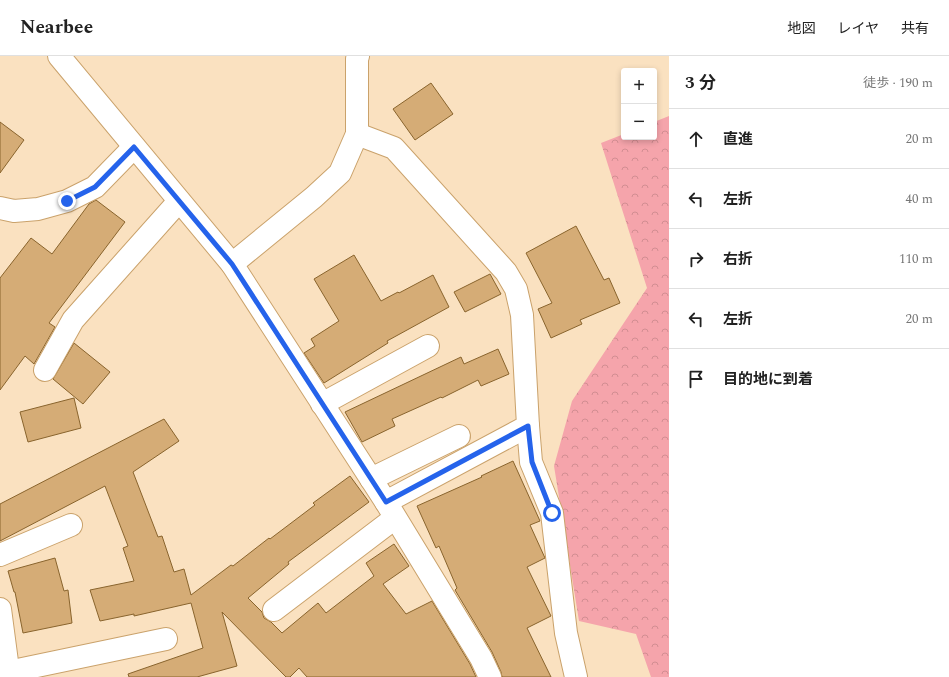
<!DOCTYPE html>
<html lang="ja">
<head>
<meta charset="utf-8">
<style>
	:root { --surface:#fff; --page:#f2f2f2; --text:#222; --muted:#767676; --line:#e0e0e0 }
	body { margin:0; font-family:Spectral,"Noto Sans JP",serif; background:var(--page); color:var(--text) }
	.controls { position:absolute; right:12px; top:12px; display:grid; overflow:hidden; border-radius:4px; box-shadow:0 2px 6px #0003 }
	.controls button { width:36px; height:36px; display:grid; place-items:center; padding:0; border:0; border-bottom:1px solid var(--line); background:var(--surface); color:var(--text); font:20px sans-serif }
	.stop { position:absolute; width:12px; height:12px; margin:-9px; border:3px solid #2563eb; border-radius:50%; background:#fff }
	.stop.end { background:#2563eb; border-color:#fff; box-shadow:0 1px 4px #0008 }
	.list { margin:0; padding:0; list-style:none }
	h2 { display:flex; justify-content:space-between; align-items:center; height:52px; margin:0; padding:0 16px; font-size:17px }
	h2 small { font-size:13px; font-weight:400; color:var(--muted) }
	.list li { display:grid; grid-template-columns:26px 1fr auto; gap:12px; align-items:center; box-sizing:border-box; height:60px; padding:0 16px; border-top:1px solid var(--line) }
	.list b { display:block; font-size:15px; white-space:nowrap }
	.list em { font-size:13px; font-style:normal; color:var(--muted) }
	.icon { flex:none; width:22px; height:22px; fill:none; stroke:currentColor; stroke-width:2; stroke-linecap:round; stroke-linejoin:round }
	.map { position:relative; flex:none; width:669px; height:621px; overflow:hidden }
	header { display:flex; align-items:center; gap:24px; box-sizing:border-box; height:56px; padding:0 20px; background:var(--surface); border-bottom:1px solid var(--line) }
	header strong { font-size:19px }
	nav { display:flex; gap:22px; margin-inline-start:auto; font-size:14px }
	main { display:flex }
	aside { flex:1; background:var(--surface) }
	.map>svg:first-child { display:block }
</style>
</head>
<body>
<header>
<strong>Nearbee</strong>
<nav><a>地図</a><a>レイヤ</a><a>共有</a></nav>
</header>
<main>
<div class="map">
<svg width="669" height="621" viewBox="0 0 669 621">
	<defs>
		<pattern id="forest-crowns" width="20" height="18" patternUnits="userSpaceOnUse"><rect width="20" height="18" fill="#f5a4ab"/><path d="M2 6a3 3 0 1 1 6 0M12 15a3 3 0 1 1 6 0" fill="none" stroke="#d28d92"/></pattern>
	</defs>
	<rect width="100%" height="100%" fill="#fae1c0"/>
	<!-- forest -->
	<polygon fill="url(#forest-crowns)" points="669,60 669,621 651,621 636,578 579,565 554,410 572,345 647,232 601,87 624,78 624,81 654,81 654,66"/>
	<!-- building -->
	<g fill="#d5ac76" stroke="#89642d">
		<polygon points="431,27 453,58 415,84 393,53"/>
		<polygon points="0,66 24,84 0,117"/>
		<polygon points="96,144 125,166 49,267 55,271 34,308 25,300 0,334 0,222 31,182 52,198 89,148"/>
		<polygon points="576,170 604,224 609,222 620,247 580,264 582,268 551,282 538,253 552,247 526,197"/>
		<polygon points="354,199 381,245 398,236 399,237 433,219 449,251 387,285 388,287 324,327 304,297 315,290 311,283 339,265 314,223"/>
		<polygon points="490,218 501,238 465,256 454,236"/>
		<polygon points="74,287 110,316 83,348 53,323"/>
		<polygon points="498,293 509,318 481,330 478,324 442,342 441,341 392,363 395,370 362,386 345,356 461,301 464,308"/>
		<polygon points="74,342 81,372 28,386 20,356"/>
		<polygon points="164,363 179,385 133,416 158,481 162,480 174,516 184,513 191,539 231,509 233,510 269,482 270,483 315,449 313,447 350,420 369,446 288,506 289,508 248,542 262,556 264,562 271,566 282,577 318,547 326,557 374,520 366,507 394,488 409,510 383,528 406,558 432,545 470,608 476,621 307,621 299,612 290,621 286,621 222,556 237,610 197,621 129,621 128,618 203,592 191,547 134,560 134,558 100,565 90,534 134,525 123,492 128,490 105,430 0,485 0,448"/>
		<polygon points="513,405 540,465 530,469 545,502 527,511 551,560 527,572 551,621 502,621 501,616 492,596 455,534 457,532 439,490 436,492 417,450 482,421 481,420"/>
		<polygon points="55,502 64,535 68,534 72,567 23,577 15,536 14,536 8,515"/>
	</g>
	<g fill="none" stroke-linecap="round" stroke-linejoin="round">
		<defs>
			<g id="street">
				<polyline points="59,0 232,208 386,446 481,602 490,621"/>
				<polyline points="357,78 394,92 506,216 516,233 522,259 528,370 386,446"/>
				<polyline points="0,152 14,155 38,153 67,145 95,131 134,91"/>
				<polyline points="232,208 314,141 340,117 357,78 357,3 358,0"/>
				<polyline points="45,314 73,264 179,145"/>
				<polyline points="322,348 428,290"/>
				<polyline points="528,370 531,406 552,457 566,577 576,621"/>
				<polyline points="371,423 459,380"/>
				<polyline points="0,499 71,469"/>
				<polyline points="0,553 9,621"/>
				<polyline points="274,554 395,462"/>
				<polyline points="8,616 166,583"/>
			</g>
		</defs>
		<!-- street casing -->
		<use href="#street" stroke="#caa26b" stroke-width="24"/>
		<!-- street -->
		<use href="#street" stroke="#fff" stroke-width="22"/>
	</g>
	<g fill="none" stroke-linecap="round" stroke-linejoin="round">
		<!-- route -->
		<polyline stroke="#2563eb" stroke-width="5" points="67,145 95,131 134,91 232,208 386,446 528,370 532,406 552,457"/>
	</g>
</svg>
<div class="controls">
<button>+</button>
<button>−</button>
</div>
<div class="stop" style="left:552px;top:457px"></div>
<div class="stop end" style="left:67px;top:145px"></div>
</div>
<aside>
<h2>3 分<small>徒歩 · 190 m</small></h2>
<ul class="list">
<li><svg class="icon" aria-label="ahead" viewBox="0 0 24 24"><path d="M12 20V5M6 11l6-6 6 6"/></svg><div><b>直進</b></div><em>20 m</em></li>
<li><svg class="icon" aria-label="left" viewBox="0 0 24 24"><path d="M17 20v-9H6M10 6l-5 5 5 5"/></svg><div><b>左折</b></div><em>40 m</em></li>
<li><svg class="icon" aria-label="right" viewBox="0 0 24 24"><path d="M7 20v-9h11M14 6l5 5-5 5"/></svg><div><b>右折</b></div><em>110 m</em></li>
<li><svg class="icon" aria-label="left" viewBox="0 0 24 24"><path d="M17 20v-9H6M10 6l-5 5 5 5"/></svg><div><b>左折</b></div><em>20 m</em></li>
<li><svg class="icon" aria-label="arrive" viewBox="0 0 24 24"><path d="M6 21V4h12l-3 4 3 4H6"/></svg><div><b>目的地に到着</b></div></li>
</ul>
</aside>
</main>
</body>
</html>
